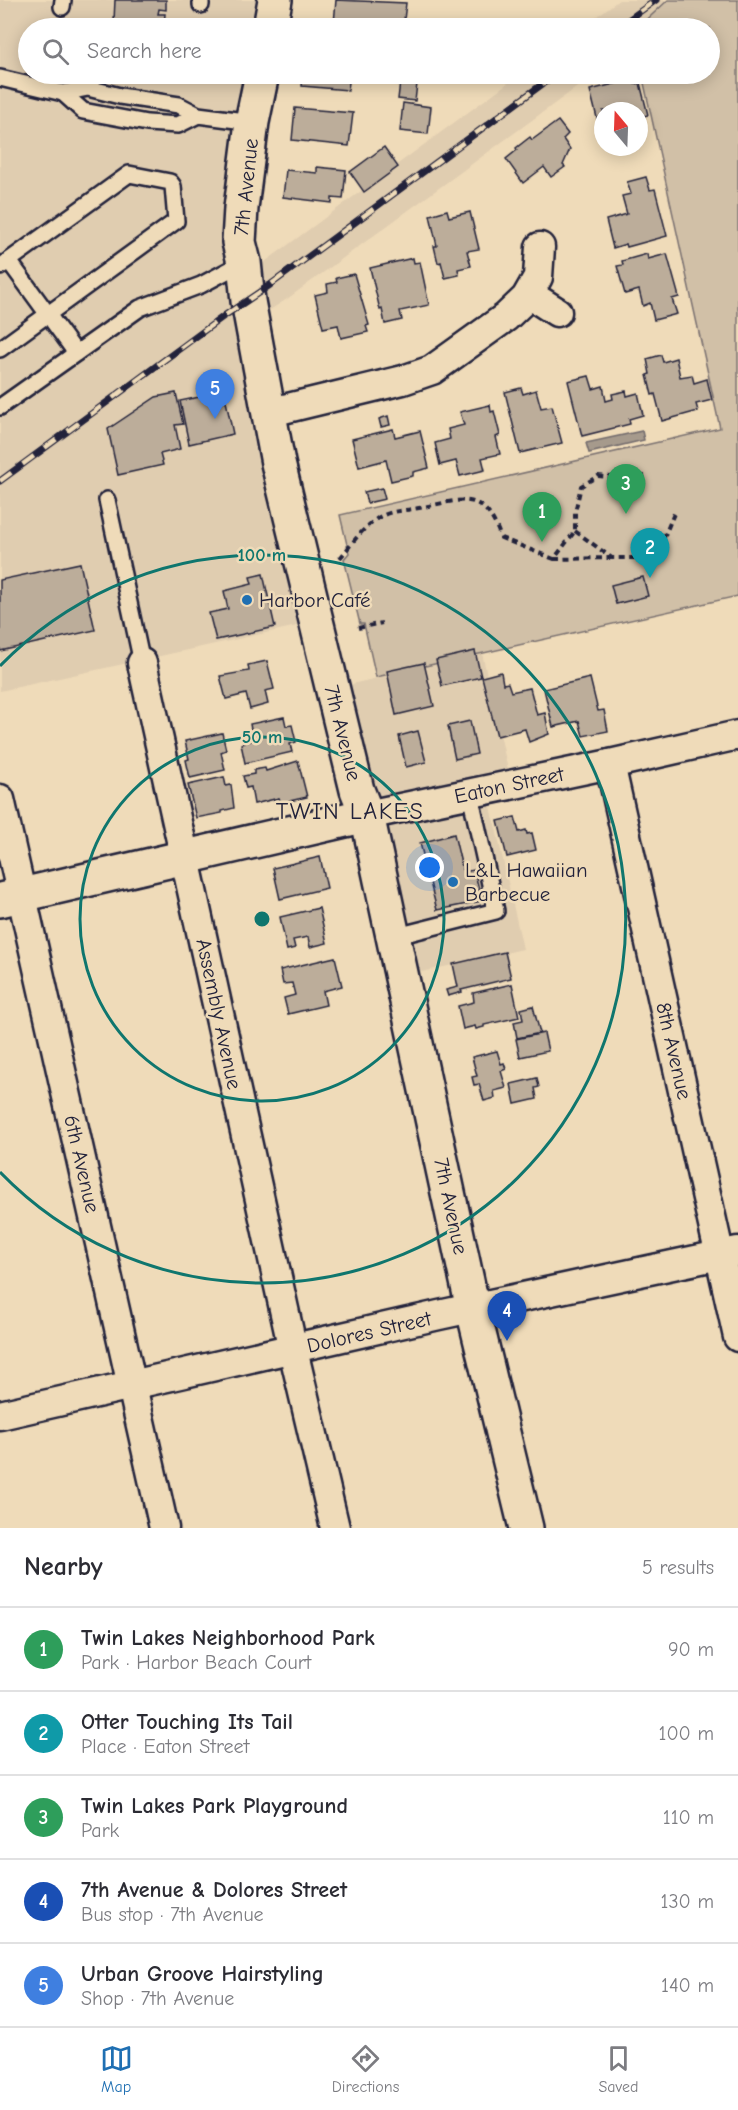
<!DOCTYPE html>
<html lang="en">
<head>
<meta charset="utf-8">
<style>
	:root { --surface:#fff; --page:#f7f7f7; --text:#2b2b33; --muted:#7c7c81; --line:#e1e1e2; --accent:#1f6fb2 }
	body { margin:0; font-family:"Comic Neue",sans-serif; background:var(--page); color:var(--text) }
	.compass { position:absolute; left:594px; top:102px; width:54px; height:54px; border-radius:50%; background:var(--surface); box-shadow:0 3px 15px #0003; rotate:341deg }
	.you { position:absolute; left:430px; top:868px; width:21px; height:21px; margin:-15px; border:4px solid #fff; border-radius:50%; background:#1a73e8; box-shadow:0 0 0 9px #1a73e833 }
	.badge { display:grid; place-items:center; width:39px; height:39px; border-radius:50%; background:var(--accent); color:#fff; font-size:20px; font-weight:700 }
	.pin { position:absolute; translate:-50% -50px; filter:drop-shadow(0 2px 3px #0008) }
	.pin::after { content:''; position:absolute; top:32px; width:21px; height:18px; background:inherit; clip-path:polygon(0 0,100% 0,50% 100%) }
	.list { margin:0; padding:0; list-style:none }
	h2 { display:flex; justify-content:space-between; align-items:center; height:78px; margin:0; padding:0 24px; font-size:26px }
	h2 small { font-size:20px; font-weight:400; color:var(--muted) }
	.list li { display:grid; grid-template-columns:39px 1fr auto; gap:18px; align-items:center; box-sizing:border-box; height:84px; padding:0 24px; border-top:2px solid var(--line) }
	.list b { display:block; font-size:22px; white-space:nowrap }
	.list p { margin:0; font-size:20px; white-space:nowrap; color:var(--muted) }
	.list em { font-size:20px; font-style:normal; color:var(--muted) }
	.icon { flex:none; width:33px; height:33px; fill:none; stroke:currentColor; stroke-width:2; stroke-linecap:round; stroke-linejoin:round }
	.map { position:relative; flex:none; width:738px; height:1528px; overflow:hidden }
	.search { position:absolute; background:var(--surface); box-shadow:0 3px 15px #0003; left:18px; right:18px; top:18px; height:66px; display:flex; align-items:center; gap:15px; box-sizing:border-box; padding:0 21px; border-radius:33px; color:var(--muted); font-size:22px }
	.sheet { height:498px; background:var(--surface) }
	nav { display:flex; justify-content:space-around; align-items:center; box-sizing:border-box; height:84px; border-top:2px solid var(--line); background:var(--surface); font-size:16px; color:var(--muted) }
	nav a { display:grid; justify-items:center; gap:3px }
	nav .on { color:var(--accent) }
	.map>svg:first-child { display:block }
</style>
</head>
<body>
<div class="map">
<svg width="738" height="1528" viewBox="0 0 738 1528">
	<rect width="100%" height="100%" fill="#efdbb9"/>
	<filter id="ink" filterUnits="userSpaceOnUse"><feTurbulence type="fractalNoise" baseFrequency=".0167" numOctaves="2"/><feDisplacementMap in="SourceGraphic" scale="12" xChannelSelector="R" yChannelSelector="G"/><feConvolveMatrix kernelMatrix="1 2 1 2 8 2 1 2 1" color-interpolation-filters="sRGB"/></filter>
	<g filter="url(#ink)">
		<!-- built -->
		<g fill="#e0cdb0">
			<polygon points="0,0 271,0 269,28 28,28 28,74 265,74 239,281 520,74 595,74 287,299 253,321 320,621 0,691"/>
			<polygon points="619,0 698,0 658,28 581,28"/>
			<polygon points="482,653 512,788 488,793 523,949 400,977 335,688"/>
		</g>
		<!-- green -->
		<polygon fill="#d1c0a7" stroke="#7a7171" stroke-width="1.5" points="668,0 738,0 738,596 376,677 364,624 360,624 344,559 349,553 340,515 720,428 642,74 710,74 710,28 638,28"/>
		<!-- water -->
		<polygon fill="#a69a8c" stroke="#716a6c" stroke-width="1.5" points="642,431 644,440 589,453 586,443"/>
		<!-- building -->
		<g fill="#bcad9a" stroke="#22223b" stroke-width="1.5">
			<polygon points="115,0 166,0 166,10 159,9 158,14 165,14 164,26 158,25 157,28 119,28 119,21 114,21"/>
			<polygon points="336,0 406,3 403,28 350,28 350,25 334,24"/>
			<polygon points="303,74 350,74 348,90 302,86"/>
			<polygon points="401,74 418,75 415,101 398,99"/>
			<polygon points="634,79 635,84 640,83 648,115 639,117 639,111 603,111 603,142 590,90"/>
			<polygon points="403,103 431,107 428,134 400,131"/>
			<polygon points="295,108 353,113 349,146 292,140"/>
			<polygon points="558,121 568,134 563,139 570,149 563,165 565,167 551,177 544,167 523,183 506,159 517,150 516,148 530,137 532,140"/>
			<polygon points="384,147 398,167 364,192 350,172"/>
			<polygon points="317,167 346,170 343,199 332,198 332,203 283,197 286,170 317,173"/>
			<polygon points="646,177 650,190 655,189 667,236 627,247 626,244 613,248 606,220 627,214 622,196 631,194 627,182"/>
			<polygon points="447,210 449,217 470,212 479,249 467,251 471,266 458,269 459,275 445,278 441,262 438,263 434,246 437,246 430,215"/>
			<polygon points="647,254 648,259 667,254 679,297 672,299 677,314 654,320 650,303 643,306 639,290 625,294 617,266 623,265 622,261"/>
			<polygon points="413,258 414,263 420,262 429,305 400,311 402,320 385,324 382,309 380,310 370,268"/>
			<polygon points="354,274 369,325 366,326 368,332 341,338 338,325 323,328 315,295 328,292 327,284 337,282 336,278"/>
			<polygon points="661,355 663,362 676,358 680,377 692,375 694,383 707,379 712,400 696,404 698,411 662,421 655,394 652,395 647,375 650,374 647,359"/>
			<polygon points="589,376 593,389 603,386 606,401 613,399 612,394 626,391 627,396 638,393 643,415 629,419 630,424 582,436 568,381"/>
			<polygon points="521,388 523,394 536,390 541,408 552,406 562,443 520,453 505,392"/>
			<polygon points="224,392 233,434 189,444 180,401"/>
			<polygon points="176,393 183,424 175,425 180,449 160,454 163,465 118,475 108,429 156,397"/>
			<polygon points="490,405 491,412 494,411 500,435 496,437 500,454 482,458 485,470 460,476 456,461 440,465 435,443 450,439 448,429 464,425 460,412"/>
			<polygon points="388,416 390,425 381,427 379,419"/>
			<polygon points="393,429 395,437 420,431 429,468 413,472 413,476 391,481 386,460 359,467 352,439"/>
			<polygon points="382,488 385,499 367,503 364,492"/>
			<polygon points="80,563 95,630 0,651 0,580"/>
			<polygon points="263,574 275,627 216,640 209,613 228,609 224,591 252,584 250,577"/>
			<polygon points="643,577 648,596 616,604 611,585"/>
			<polygon points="475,651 481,677 442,686 436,660"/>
			<polygon points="267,661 274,689 265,691 268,704 250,709 246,694 226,699 220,676 249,671 248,665"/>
			<polygon points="424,663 434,706 396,715 387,671"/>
			<polygon points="501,672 503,684 508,683 511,692 530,688 537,715 545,713 549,734 529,742 525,729 497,736 482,677"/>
			<polygon points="590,678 598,711 604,710 608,731 583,736 579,721 553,727 544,689"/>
			<polygon points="284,717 286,726 292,725 296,742 290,744 292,752 245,763 241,744 253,740 250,724"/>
			<polygon points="470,721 477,754 455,759 448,726"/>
			<polygon points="418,731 426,762 406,767 399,736"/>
			<polygon points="222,733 226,750 221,752 225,770 190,778 186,760 189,759 185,741"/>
			<polygon points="298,761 307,797 281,803 279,798 254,804 251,787 246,788 243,776 254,774 254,770 265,768 266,771"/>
			<polygon points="224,777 226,786 231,785 234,808 222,811 222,813 196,818 188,785"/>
			<polygon points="515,817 519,832 526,830 527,834 532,833 536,850 507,857 498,821"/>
			<polygon points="454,834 463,872 474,870 482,901 437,910 420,843"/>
			<polygon points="320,857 327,888 280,899 273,868"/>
			<polygon points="319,908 327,943 310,947 308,937 293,940 295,948 287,950 280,917"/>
			<polygon points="505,952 511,978 461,990 462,992 448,996 446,990 458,987 453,964"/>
			<polygon points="335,957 342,986 323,991 326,1005 288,1014 284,998 295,995 292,983 283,984 280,970"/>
			<polygon points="512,984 519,1017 484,1025 484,1027 476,1029 475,1026 463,1029 458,1006 474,1002 473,993"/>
			<polygon points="533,1006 540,1033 517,1038 514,1022 523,1020 521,1009"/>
			<polygon points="544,1033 548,1051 520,1057 516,1039"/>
			<polygon points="497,1051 501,1064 504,1063 506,1069 501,1071 506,1088 494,1091 495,1098 484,1101 479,1084 474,1085 472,1077 477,1076 472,1057"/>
			<polygon points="537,1078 539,1087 535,1088 537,1099 515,1104 511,1084"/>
		</g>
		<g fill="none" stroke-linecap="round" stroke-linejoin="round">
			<defs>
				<g id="lane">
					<polyline points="201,5 201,0"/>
					<polyline points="62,7 63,0"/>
					<polyline points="0,78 63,93"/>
					<polyline points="198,115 178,125 147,123 83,111 63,93 88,88 120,96 179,105 198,115 252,122"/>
					<polyline points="9,261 76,353"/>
					<polyline points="0,267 129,174 170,182 173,186 176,221 0,349"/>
					<polyline points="0,407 140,308 201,285 244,262"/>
					<polyline points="107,500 142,663"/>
					<polyline points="393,937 496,911 470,794"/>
				</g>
				<g id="street">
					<polyline points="529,294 557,312"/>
					<polyline points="267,413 403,380 432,370 506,317 526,298 538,277 540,247"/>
					<polyline points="142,663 293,1350 335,1528"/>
					<polyline points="610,764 738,1337"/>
					<polyline points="0,799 164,1528"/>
					<polyline points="367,815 610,764 738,735"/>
					<polyline points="0,1415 439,1315 738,1251"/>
				</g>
				<g id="secondary">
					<polyline points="270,28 275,0"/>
					<polyline points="262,74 252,122 241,208 239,242 244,262 248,301 278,463 357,790 367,815 473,1309 526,1528"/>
					<polyline points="0,900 367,815"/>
				</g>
			</defs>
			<!-- lane casing -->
			<use href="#lane" stroke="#22223b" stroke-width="20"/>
			<!-- street casing -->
			<use href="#street" stroke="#22223b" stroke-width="33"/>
			<!-- secondary casing -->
			<use href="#secondary" stroke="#22223b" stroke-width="38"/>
			<!-- path -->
			<g stroke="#22223b" stroke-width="4" stroke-dasharray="6 4.5" stroke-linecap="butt">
				<polyline points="575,531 612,558 640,558 662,542 675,511"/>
				<path d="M340,558c11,-13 21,-28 35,-38 13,-10 29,-9 44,-12 42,-8 64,-21 82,30l53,21 21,-28v-19l6,-26 17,-10 28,2 19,-2"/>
				<polyline points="554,559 612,558"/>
				<polyline points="358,628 382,623"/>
			</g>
			<!-- lane -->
			<use href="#lane" stroke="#efdbb9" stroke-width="15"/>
			<!-- street -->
			<use href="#street" stroke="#efdbb9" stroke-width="28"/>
			<!-- secondary -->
			<use href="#secondary" stroke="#efdbb9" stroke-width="33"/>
			<defs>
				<g id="rail">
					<polyline points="617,28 656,0"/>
					<polyline points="0,481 224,316 270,285 556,74"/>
				</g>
			</defs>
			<!-- rail casing -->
			<use href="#rail" stroke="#22223b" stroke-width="7"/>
			<!-- rail -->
			<use href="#rail" stroke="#efdbb9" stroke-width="4.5" stroke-dasharray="14" stroke-linecap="butt"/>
		</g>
	</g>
	<!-- distance rings -->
	<g fill="none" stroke="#0f766e" stroke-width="3">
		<circle cx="262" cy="919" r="182"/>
		<path d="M0 666A364 364 0 1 1 0 1172"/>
	</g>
	<!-- markers -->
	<g fill="#1f6fb2" stroke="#efdbb9" stroke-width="2">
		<circle cx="247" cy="600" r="6"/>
		<circle cx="453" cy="882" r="6"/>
	</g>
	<g text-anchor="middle" stroke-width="5" stroke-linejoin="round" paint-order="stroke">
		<!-- street labels -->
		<g font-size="21" fill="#22223b" stroke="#efdbb9">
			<text transform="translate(246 187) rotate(-84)" y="7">7th Avenue</text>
			<text transform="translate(343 733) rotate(76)" y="7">7th Avenue</text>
			<text transform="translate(509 785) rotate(-12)" y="7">Eaton Street</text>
			<text transform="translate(219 1014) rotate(78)" y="7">Assembly Avenue</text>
			<text transform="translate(674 1051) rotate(77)" y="7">8th Avenue</text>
			<text transform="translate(82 1164) rotate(77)" y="7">6th Avenue</text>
			<text transform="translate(451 1206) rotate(78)" y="7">7th Avenue</text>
			<text transform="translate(369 1332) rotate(-13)" y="7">Dolores Street</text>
		</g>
		<!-- poi labels -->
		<g font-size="21" fill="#22223b" stroke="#efdbb9" text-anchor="start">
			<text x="259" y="607">Harbor Café</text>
			<text x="465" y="877">L&amp;L Hawaiian<tspan x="465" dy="24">Barbecue</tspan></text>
		</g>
		<!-- quarter labels -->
		<g font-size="24" letter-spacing="1.5" fill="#22223b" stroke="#efdbb9">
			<text x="350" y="819">TWIN LAKES</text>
		</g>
	</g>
	<circle cx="262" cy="919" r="9" fill="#0f766e" stroke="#efdbb9" stroke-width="3"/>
	<g font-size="18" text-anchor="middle" font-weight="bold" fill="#0f766e" stroke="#efdbb9" stroke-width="5" stroke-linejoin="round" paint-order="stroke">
		<text x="262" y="561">100 m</text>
		<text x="262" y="743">50 m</text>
	</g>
</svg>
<svg class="compass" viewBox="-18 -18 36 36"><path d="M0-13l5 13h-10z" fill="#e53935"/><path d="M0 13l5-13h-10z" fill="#7c7c81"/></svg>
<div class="you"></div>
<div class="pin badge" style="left:542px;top:542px;background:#2e9e5b">1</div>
<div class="pin badge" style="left:650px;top:578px;background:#0f9aa8">2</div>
<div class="pin badge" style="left:626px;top:514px;background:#2e9e5b">3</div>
<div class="pin badge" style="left:507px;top:1341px;background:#1a4fb4">4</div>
<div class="pin badge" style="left:215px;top:419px;background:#3f7fe0">5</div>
<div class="search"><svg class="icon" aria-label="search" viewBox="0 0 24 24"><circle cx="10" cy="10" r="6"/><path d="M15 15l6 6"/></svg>Search here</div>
</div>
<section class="sheet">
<h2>Nearby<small>5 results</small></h2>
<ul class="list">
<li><span class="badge" style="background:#2e9e5b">1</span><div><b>Twin Lakes Neighborhood Park</b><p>Park · Harbor Beach Court</p></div><em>90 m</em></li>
<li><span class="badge" style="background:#0f9aa8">2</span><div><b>Otter Touching Its Tail</b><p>Place · Eaton Street</p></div><em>100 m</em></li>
<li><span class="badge" style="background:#2e9e5b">3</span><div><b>Twin Lakes Park Playground</b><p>Park</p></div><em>110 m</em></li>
<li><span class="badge" style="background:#1a4fb4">4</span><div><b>7th Avenue &amp; Dolores Street</b><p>Bus stop · 7th Avenue</p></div><em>130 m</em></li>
<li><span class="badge" style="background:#3f7fe0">5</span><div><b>Urban Groove Hairstyling</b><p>Shop · 7th Avenue</p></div><em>140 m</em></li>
</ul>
</section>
<nav>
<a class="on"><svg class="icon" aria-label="map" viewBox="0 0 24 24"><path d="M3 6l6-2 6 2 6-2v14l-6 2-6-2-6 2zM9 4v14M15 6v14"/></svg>Map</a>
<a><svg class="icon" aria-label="directions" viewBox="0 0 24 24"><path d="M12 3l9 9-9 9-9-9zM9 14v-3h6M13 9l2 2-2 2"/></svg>Directions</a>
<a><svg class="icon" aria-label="saved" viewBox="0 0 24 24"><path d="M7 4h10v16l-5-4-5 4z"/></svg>Saved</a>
</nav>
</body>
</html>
